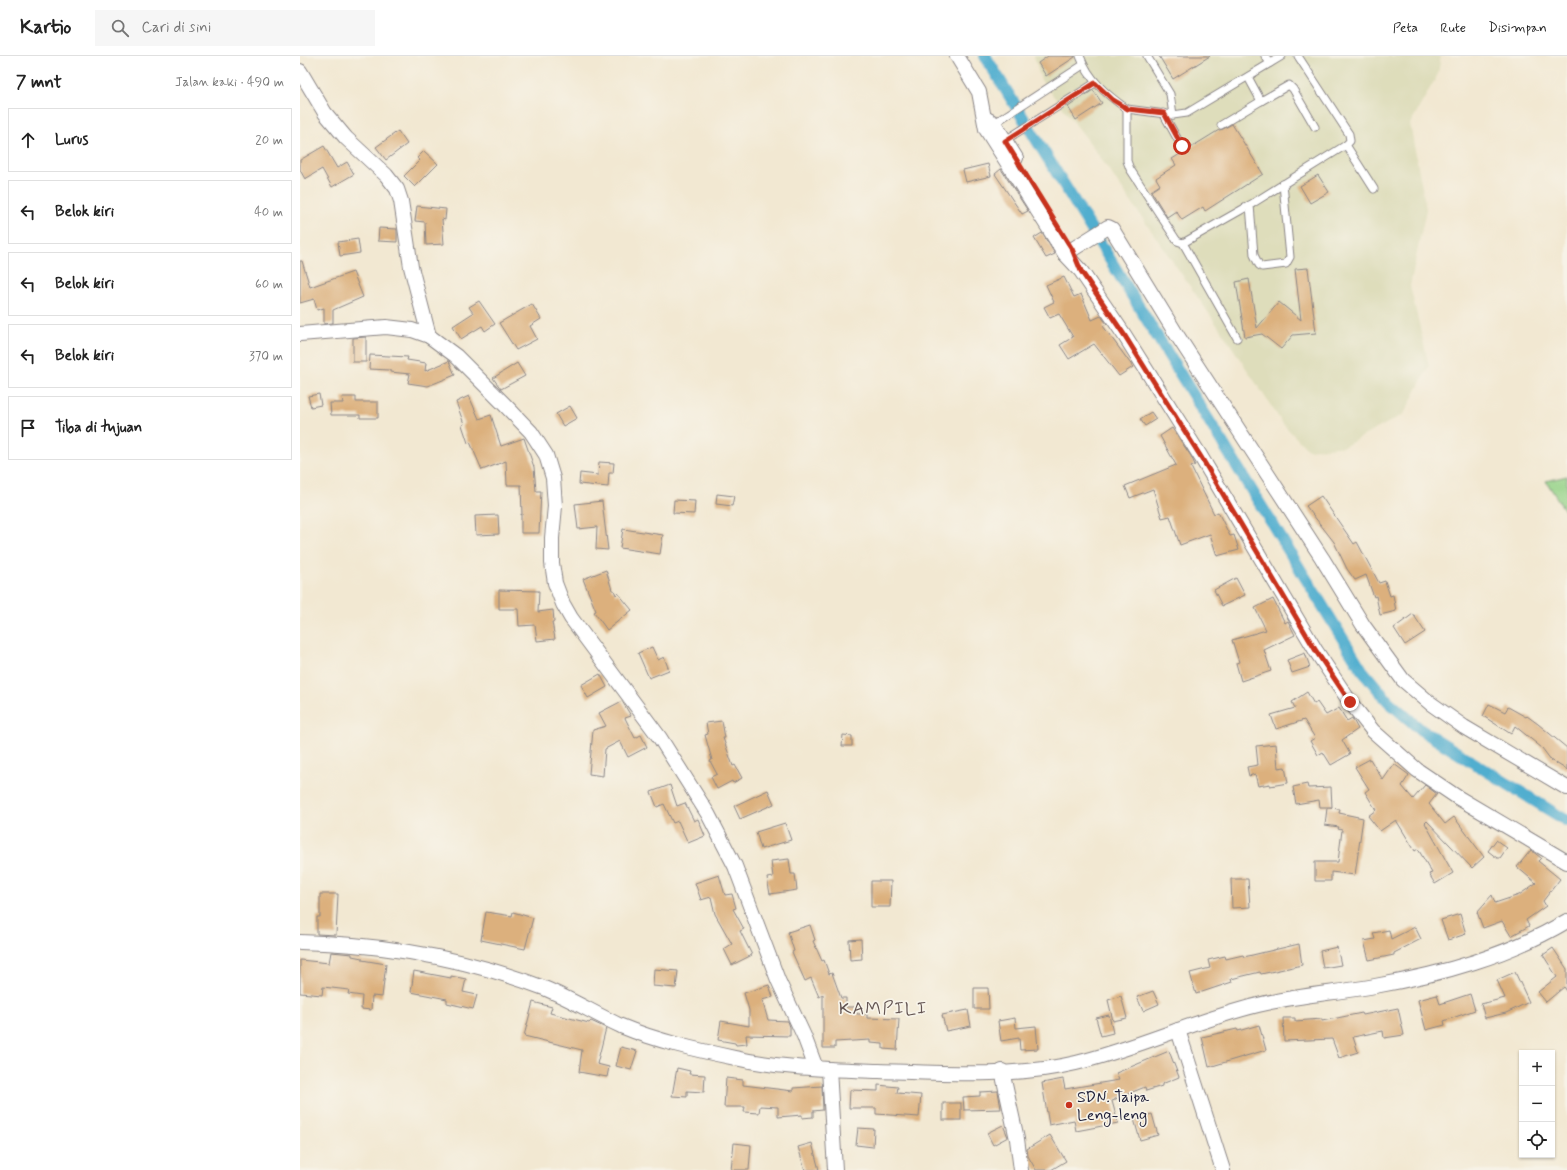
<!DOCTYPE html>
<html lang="id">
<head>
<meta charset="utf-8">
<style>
	:root { --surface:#fff; --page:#f6f6f6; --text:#222; --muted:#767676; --line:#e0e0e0 }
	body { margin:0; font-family:Mynerve,sans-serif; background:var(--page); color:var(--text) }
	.controls { position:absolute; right:12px; bottom:12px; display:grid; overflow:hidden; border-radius:0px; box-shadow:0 1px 3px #0004 }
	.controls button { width:36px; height:36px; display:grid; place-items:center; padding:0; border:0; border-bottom:1px solid var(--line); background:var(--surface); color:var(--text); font:20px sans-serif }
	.stop { position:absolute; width:12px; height:12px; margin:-9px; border:3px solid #c8321e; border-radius:50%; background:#fff }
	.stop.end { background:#c8321e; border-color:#fff; box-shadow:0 1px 4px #0008 }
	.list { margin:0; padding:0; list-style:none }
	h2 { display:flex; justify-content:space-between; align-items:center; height:52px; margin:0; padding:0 16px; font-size:17px }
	h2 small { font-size:13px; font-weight:400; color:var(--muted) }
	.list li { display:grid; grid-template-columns:26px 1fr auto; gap:12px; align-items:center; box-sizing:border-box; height:64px; margin:0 8px 8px; padding:0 8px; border:1px solid var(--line); border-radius:0px }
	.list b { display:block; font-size:15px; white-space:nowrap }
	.list em { font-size:13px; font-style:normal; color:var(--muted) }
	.icon { flex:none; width:22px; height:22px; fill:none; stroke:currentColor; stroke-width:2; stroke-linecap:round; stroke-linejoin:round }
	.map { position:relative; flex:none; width:1267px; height:1114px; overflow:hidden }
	header { display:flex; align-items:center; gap:24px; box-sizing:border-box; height:56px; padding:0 20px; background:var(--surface); border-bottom:1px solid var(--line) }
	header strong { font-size:19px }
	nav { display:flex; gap:22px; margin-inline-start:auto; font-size:14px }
	.search { width:280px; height:36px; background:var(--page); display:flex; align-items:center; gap:10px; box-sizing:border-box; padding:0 14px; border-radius:0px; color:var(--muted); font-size:15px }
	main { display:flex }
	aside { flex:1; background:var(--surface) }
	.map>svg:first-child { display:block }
</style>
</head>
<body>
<header>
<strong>Kartio</strong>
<div class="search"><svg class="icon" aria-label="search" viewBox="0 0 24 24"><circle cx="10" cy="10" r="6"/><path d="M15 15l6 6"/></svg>Cari di sini</div>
<nav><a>Peta</a><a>Rute</a><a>Disimpan</a></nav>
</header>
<main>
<aside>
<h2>7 mnt<small>Jalan kaki · 490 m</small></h2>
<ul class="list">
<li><svg class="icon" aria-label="ahead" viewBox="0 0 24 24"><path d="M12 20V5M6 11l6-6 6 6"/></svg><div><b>Lurus</b></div><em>20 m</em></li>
<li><svg class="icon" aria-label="left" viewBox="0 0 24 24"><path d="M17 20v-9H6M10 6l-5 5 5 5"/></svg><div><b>Belok kiri</b></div><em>40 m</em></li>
<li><svg class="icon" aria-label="left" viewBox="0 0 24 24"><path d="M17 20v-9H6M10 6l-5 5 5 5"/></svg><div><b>Belok kiri</b></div><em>60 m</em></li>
<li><svg class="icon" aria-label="left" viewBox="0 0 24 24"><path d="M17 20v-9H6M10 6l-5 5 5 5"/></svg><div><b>Belok kiri</b></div><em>370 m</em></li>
<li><svg class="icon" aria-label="arrive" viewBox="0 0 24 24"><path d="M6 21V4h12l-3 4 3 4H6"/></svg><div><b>Tiba di tujuan</b></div></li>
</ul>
</aside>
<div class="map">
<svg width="1267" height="1114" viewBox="0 0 1267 1114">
	<rect width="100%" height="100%" fill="#f7f3e8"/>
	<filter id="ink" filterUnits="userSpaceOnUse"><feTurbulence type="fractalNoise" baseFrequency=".025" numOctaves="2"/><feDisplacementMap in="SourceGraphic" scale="8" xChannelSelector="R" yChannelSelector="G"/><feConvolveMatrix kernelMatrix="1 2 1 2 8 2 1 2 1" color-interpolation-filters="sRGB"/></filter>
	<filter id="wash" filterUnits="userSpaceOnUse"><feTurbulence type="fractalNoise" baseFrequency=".012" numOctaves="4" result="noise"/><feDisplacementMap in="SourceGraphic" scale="16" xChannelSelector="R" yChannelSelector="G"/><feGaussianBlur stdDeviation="0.9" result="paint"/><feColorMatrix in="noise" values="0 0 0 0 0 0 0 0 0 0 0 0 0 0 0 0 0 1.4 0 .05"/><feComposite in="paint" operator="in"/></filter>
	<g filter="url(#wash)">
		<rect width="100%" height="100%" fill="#f2e8d2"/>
		<!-- built -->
		<polygon fill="#deddbb" points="734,0 1141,0 1138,18 1110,68 1126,153 1110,230 1129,310 1104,358 1045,390 1008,394 983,368 924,279 790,87 741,24"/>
		<!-- green -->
		<polygon fill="#94d287" stroke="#5b7a61" points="1267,420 1267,458 1246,425"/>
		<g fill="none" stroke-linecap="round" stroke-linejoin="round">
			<!-- canal -->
			<polyline stroke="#51aecf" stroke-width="12" points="685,0 1062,614 1088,645 1121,674 1267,765"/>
		</g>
		<g id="blocks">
			<!-- building -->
			<g fill="#dcb07d">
				<polygon points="748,0 775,0 775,1 746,20 738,7"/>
				<polygon points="859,0 910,0 873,23"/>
				<polygon points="793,34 802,47 776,64 768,51"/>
				<polygon points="932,68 963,118 905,155 903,151 882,164 876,155 867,161 851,135 860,129 856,122 876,109 872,103 919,74 923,73"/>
				<polygon points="98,75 107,88 86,104 76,91"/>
				<polygon points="24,90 37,112 47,106 54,118 32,131 22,113 5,123 0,114 0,104"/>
				<polygon points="124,95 138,108 115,131 104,120 120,104 117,102"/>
				<polygon points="688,108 691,120 666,126 663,114"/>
				<polygon points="701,113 728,155 722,158 695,118"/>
				<polygon points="1018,119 1029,136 1010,147 1000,130"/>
				<polygon points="117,150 146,153 145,164 142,163 144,188 126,189 125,166 115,165"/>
				<polygon points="79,172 97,173 97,186 78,185"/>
				<polygon points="742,177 755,198 746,202 734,182"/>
				<polygon points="58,183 60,197 40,200 38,186"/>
				<polygon points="0,205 2,205 10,231 53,216 63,241 33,254 33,267 24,268 24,252 17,254 14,243 0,247"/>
				<polygon points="1008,212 1016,277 993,279 981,293 962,278 945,281 936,226 949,223 957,272 979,246 1001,264 995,213"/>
				<polygon points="764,221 774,241 781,238 792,264 801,260 807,268 803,270 833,311 819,320 794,288 769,303 760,289 773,281 759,258 750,262 744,251 754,246 746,229"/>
				<polygon points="179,245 195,268 185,275 182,270 161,283 153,270 173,257 169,251"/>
				<polygon points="232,248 241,263 230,270 237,283 216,294 199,267"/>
				<polygon points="66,281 66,306 53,306 53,282"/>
				<polygon points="70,299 108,301 107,304 126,307 125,315 149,305 155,319 128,330 108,327 110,318 90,316 90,314 69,313"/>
				<polygon points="217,307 225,320 201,333 193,322"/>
				<polygon points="19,338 21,349 11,351 8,340"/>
				<polygon points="169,340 179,363 191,359 201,390 224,382 234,411 236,435 241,435 239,477 221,477 221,458 222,459 221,429 207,429 206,405 182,414 170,386 168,387 162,369 164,368 156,346"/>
				<polygon points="42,341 56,341 56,346 78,346 78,362 60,362 60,359 31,359 30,347 43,347"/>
				<polygon points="270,350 277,362 263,370 256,358"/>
				<polygon points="851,356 856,363 845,370 840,363"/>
				<polygon points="872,372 891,400 895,409 891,411 914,458 918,456 930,480 934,479 939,494 917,500 910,478 880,489 870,460 862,462 853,433 830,442 825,430 876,409 860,380"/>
				<polygon points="299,406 314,407 313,417 309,417 308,431 279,428 280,417 298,419"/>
				<polygon points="417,438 434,440 432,450 416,448"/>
				<polygon points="1021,440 1054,488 1057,486 1079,527 1085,525 1090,540 1093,539 1096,555 1080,559 1076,540 1074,541 1066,519 1055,524 1047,513 1034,486 1006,450"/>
				<polygon points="374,444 395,445 394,458 373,457"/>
				<polygon points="302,445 305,470 308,494 296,493 297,471 278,473 275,448"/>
				<polygon points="198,459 199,478 176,479 175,460"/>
				<polygon points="323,473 363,479 360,498 320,492"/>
				<polygon points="306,514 312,534 314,534 316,539 318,537 332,554 307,574 294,556 296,555 283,523"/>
				<polygon points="936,522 945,539 922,550 914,534"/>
				<polygon points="199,534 239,535 238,556 253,554 254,566 252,566 255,583 237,585 235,569 219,570 218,553 199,553"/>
				<polygon points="973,543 985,567 988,565 995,579 964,594 971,615 941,625 936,607 939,606 932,584 966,574 955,552"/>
				<polygon points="1113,558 1125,576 1105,589 1094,572"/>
				<polygon points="352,591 358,604 364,601 369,614 349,622 338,597"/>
				<polygon points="1005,597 1010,611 992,617 987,604"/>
				<polygon points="300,618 307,631 288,642 281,629"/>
				<polygon points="1007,636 1014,648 1017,646 1026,659 1039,652 1047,665 1052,662 1058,673 1042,684 1050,698 1031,709 1023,696 1018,699 1010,685 1015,682 1004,664 976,673 971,659 995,652 992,646"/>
				<polygon points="322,645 331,660 325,662 335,682 341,679 347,691 328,701 320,685 305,693 303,720 289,718 293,674 306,670 299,657"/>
				<polygon points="1189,648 1205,656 1208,651 1226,661 1227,660 1238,668 1267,692 1267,714 1251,704 1242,692 1215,670 1211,678 1183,660"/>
				<polygon points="422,665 425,682 423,682 433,710 435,709 442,722 433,727 432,725 417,733 411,721 417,718 410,705 412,704 405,679 408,678 406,667"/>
				<polygon points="543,679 552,680 552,690 542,690"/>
				<polygon points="976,688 978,712 985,711 988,727 970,730 970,728 958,730 955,718 949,720 947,711 958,709 956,690"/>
				<polygon points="1070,703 1083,724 1094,708 1109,719 1102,730 1113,743 1125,729 1137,738 1129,748 1145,768 1154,761 1184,801 1172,812 1127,765 1125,767 1153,817 1135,828 1129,818 1132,817 1118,793 1115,795 1096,764 1080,775 1068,760 1076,754 1065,736 1069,733 1055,711"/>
				<polygon points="1007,728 1008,732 1031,731 1032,751 1020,751 1019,744 996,748 993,731"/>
				<polygon points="370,729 377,750 385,747 394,765 398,763 405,780 388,787 378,765 373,767 364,748 357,751 351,736"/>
				<polygon points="468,734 474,748 440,763 434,750"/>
				<polygon points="1027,752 1040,753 1039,757 1063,762 1055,819 1031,816 1031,825 1015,825 1015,806 1038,806 1042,774 1038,773 1039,771 1025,769"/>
				<polygon points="485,767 491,784 461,793 456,776"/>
				<polygon points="1196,784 1207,792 1200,802 1197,802 1188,795"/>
				<polygon points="1231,794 1241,802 1238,805 1260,823 1243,845 1246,850 1226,864 1229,870 1211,880 1202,865 1183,872 1177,856 1192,839 1195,847 1219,839 1236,827 1217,811"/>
				<polygon points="489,803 491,818 495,818 497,834 470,838 467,822 473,821 471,805"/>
				<polygon points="419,819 425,839 432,838 436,852 433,853 444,873 440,875 452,899 432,909 424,893 432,888 415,858 411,841 401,844 395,827"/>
				<polygon points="931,823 948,823 950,851 932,852"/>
				<polygon points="571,825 591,825 590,851 571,851"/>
				<polygon points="20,838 38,838 36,879 17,878 17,861 20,861"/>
				<polygon points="186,856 212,860 213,856 233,862 225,893 181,884"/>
				<polygon points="1160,858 1166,878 1148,884 1141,864"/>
				<polygon points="510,869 515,884 513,885 522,905 524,904 529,918 532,917 541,942 546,942 546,951 556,951 557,958 567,958 567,962 599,963 597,994 583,993 583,988 570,987 570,984 535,986 535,992 523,992 523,939 519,941 511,922 505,925 492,896 494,895 488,876"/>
				<polygon points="1115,871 1121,883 1094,897 1094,899 1069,904 1064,885 1075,883 1073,877 1089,874 1091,883"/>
				<polygon points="561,883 562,903 550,904 549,884"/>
				<polygon points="999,888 1002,909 961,918 960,916 931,923 932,926 896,938 890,917 910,912 908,904 925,900 926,903 943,899 944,901"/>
				<polygon points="1037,891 1041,909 1023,912 1020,895"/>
				<polygon points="1253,892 1267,913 1267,935 1264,931 1246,946 1238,936 1257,921 1243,899"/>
				<polygon points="31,896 52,898 52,900 62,902 62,904 86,908 82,941 72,940 71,954 61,953 62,940 48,938 49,934 23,931 22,939 0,937 0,904 29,907"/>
				<polygon points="354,913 378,915 376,932 353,930"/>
				<polygon points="114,915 151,922 151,920 166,923 163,936 177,939 173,953 147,947 147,943 111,936"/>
				<polygon points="1215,916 1229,946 1206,957 1185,962 1181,948 1205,942 1197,924"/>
				<polygon points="469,929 473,941 462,944 468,964 488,965 490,971 490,980 446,979 447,988 436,989 435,987 418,984 421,965 449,970 449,954 444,937"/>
				<polygon points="674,932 688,932 689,953 674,953"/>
				<polygon points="853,935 859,948 843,955 837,941"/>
				<polygon points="1170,938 1175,954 1144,965 1145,969 1126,974 1118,944 1137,939 1140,948"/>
				<polygon points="821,940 827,962 813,965 808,944"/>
				<polygon points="233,946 252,951 250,957 289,967 291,965 306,972 297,1008 309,1011 307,1021 279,1016 282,994 224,980"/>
				<polygon points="1098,952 1104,979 1084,982 1083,975 1053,981 1058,996 1039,1002 1032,983 984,985 983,962 995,962 995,965 1022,963 1022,965 1062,957 1063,959"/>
				<polygon points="668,954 671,970 646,975 642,959"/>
				<polygon points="809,959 813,977 801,980 796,962"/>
				<polygon points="715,962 716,972 736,970 738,993 720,994 719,982 701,985 698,965"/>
				<polygon points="959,969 966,994 909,1011 902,981 937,973 938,975"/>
				<polygon points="321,991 337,995 331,1014 316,1010"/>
				<polygon points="869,995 879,1021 862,1028 862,1030 846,1035 845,1031 815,1043 815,1044 812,1045 818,1067 776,1075 774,1064 749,1069 742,1027 763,1023 765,1033 819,1024 816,1017"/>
				<polygon points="377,1012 390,1015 389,1018 405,1019 404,1036 387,1035 387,1041 372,1040"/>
				<polygon points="426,1022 443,1024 443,1029 493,1035 493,1032 522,1030 523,1054 513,1055 513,1061 502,1062 502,1059 478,1061 478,1051 460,1050 459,1057 444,1056 445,1051 424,1051"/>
				<polygon points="578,1029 598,1031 597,1037 621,1039 619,1061 576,1058 576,1052 549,1052 550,1034 578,1035"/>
				<polygon points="698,1035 701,1053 664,1054 663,1041 680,1040 680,1036"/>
				<rect x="643" y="1047" width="18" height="17"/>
				<polygon points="852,1058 858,1079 840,1084 834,1063"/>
				<polygon points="703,1069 708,1081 693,1089 687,1077"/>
				<polygon points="558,1072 574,1073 573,1091 556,1089"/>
				<polygon points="750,1079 766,1105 751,1114 736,1114 728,1100 727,1093"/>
				<polygon points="434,1087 451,1089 449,1114 431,1114"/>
				<polygon points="512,1087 519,1114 505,1114 498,1091"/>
			</g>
		</g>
	</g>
	<g filter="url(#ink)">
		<use href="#blocks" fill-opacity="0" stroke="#8a8586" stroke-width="1"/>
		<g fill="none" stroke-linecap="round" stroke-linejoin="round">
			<defs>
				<g id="lane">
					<path d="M780,0c9,24 27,39 47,53v52l3,8 47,72 6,2 54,95"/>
					<polyline points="847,0 870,38 873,59"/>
					<polyline points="965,0 970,7"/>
					<polyline points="961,45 989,29 993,33 1015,71"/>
					<polyline points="827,53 873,59 887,57 982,0"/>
					<polyline points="863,57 882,91"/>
					<polyline points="693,68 783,9"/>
					<polyline points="921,69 961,45 948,21"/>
					<polyline points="704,85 795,27"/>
					<polyline points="1046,89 1074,133"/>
					<polyline points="950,149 954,199 959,209 962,211 986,208 990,201 983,128"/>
					<polyline points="883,187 950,149 1046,89 1050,85 1049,78 1045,72 998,0"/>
				</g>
				<g id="street">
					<polyline points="657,0 679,36 686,73 765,198 781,215 825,280 901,401 1016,595 1050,646 1073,675 1117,714 1157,741 1267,806"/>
					<polyline points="0,15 25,57 46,82 86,119 97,133 101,145 111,211 129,280"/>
					<polyline points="685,62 694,67 716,102"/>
					<polyline points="765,198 808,171 812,173 875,276 1022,502 1063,569 1103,624 1130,647 1164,671 1267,732"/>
					<polyline points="0,278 86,271 112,274 129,280 156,300 205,349 231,376 246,399 253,422 255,450 252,482 252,507 255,527 263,548 271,562 360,682 408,758 435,810 478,924 504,980 516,1012"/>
					<path d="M0,886c83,2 166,16 244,46 27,11 51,26 77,38 36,15 76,24 114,32 47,11 96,11 144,13 65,2 134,7 197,-8 62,-15 120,-43 182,-58 38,-10 78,-12 117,-19 67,-12 133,-30 192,-65"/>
					<polyline points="878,974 923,1114"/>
					<polyline points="529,1013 535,1114"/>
					<polyline points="702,1015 717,1083 721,1114"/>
				</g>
			</defs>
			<!-- lane casing -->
			<use href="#lane" stroke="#8a8586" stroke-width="9"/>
			<!-- street casing -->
			<use href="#street" stroke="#8a8586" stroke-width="16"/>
			<!-- lane -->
			<use href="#lane" stroke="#fff" stroke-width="7"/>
			<!-- street -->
			<use href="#street" stroke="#fff" stroke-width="14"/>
		</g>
	</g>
	<g fill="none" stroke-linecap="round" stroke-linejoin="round" filter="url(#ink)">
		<!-- route -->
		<polyline stroke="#c8321e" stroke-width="5" points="882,90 864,57 828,53 813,44 795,27 705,85 772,193 781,215 825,280 901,401 1016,595 1050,646"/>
	</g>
	<!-- markers -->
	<circle fill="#c8321e" stroke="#f7f3e8" stroke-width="1.5" cx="769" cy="1049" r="4"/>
	<g text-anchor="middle" stroke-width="3.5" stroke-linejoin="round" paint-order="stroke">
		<!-- poi labels -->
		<g font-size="16" fill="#22223b" stroke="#f7f3e8" text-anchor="start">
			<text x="777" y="1046">SDN. Taipa<tspan x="777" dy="18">Leng-leng</tspan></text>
		</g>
		<!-- quarter labels -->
		<g font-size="18" letter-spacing="1" fill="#635452" stroke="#f7f3e8">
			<text x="583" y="958">KAMPILI</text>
		</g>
	</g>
</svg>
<div class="controls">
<button>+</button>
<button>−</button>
<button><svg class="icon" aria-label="locate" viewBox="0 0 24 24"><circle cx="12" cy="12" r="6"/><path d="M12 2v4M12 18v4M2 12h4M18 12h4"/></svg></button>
</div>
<div class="stop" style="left:882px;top:90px"></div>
<div class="stop end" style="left:1050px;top:646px"></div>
</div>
</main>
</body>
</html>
